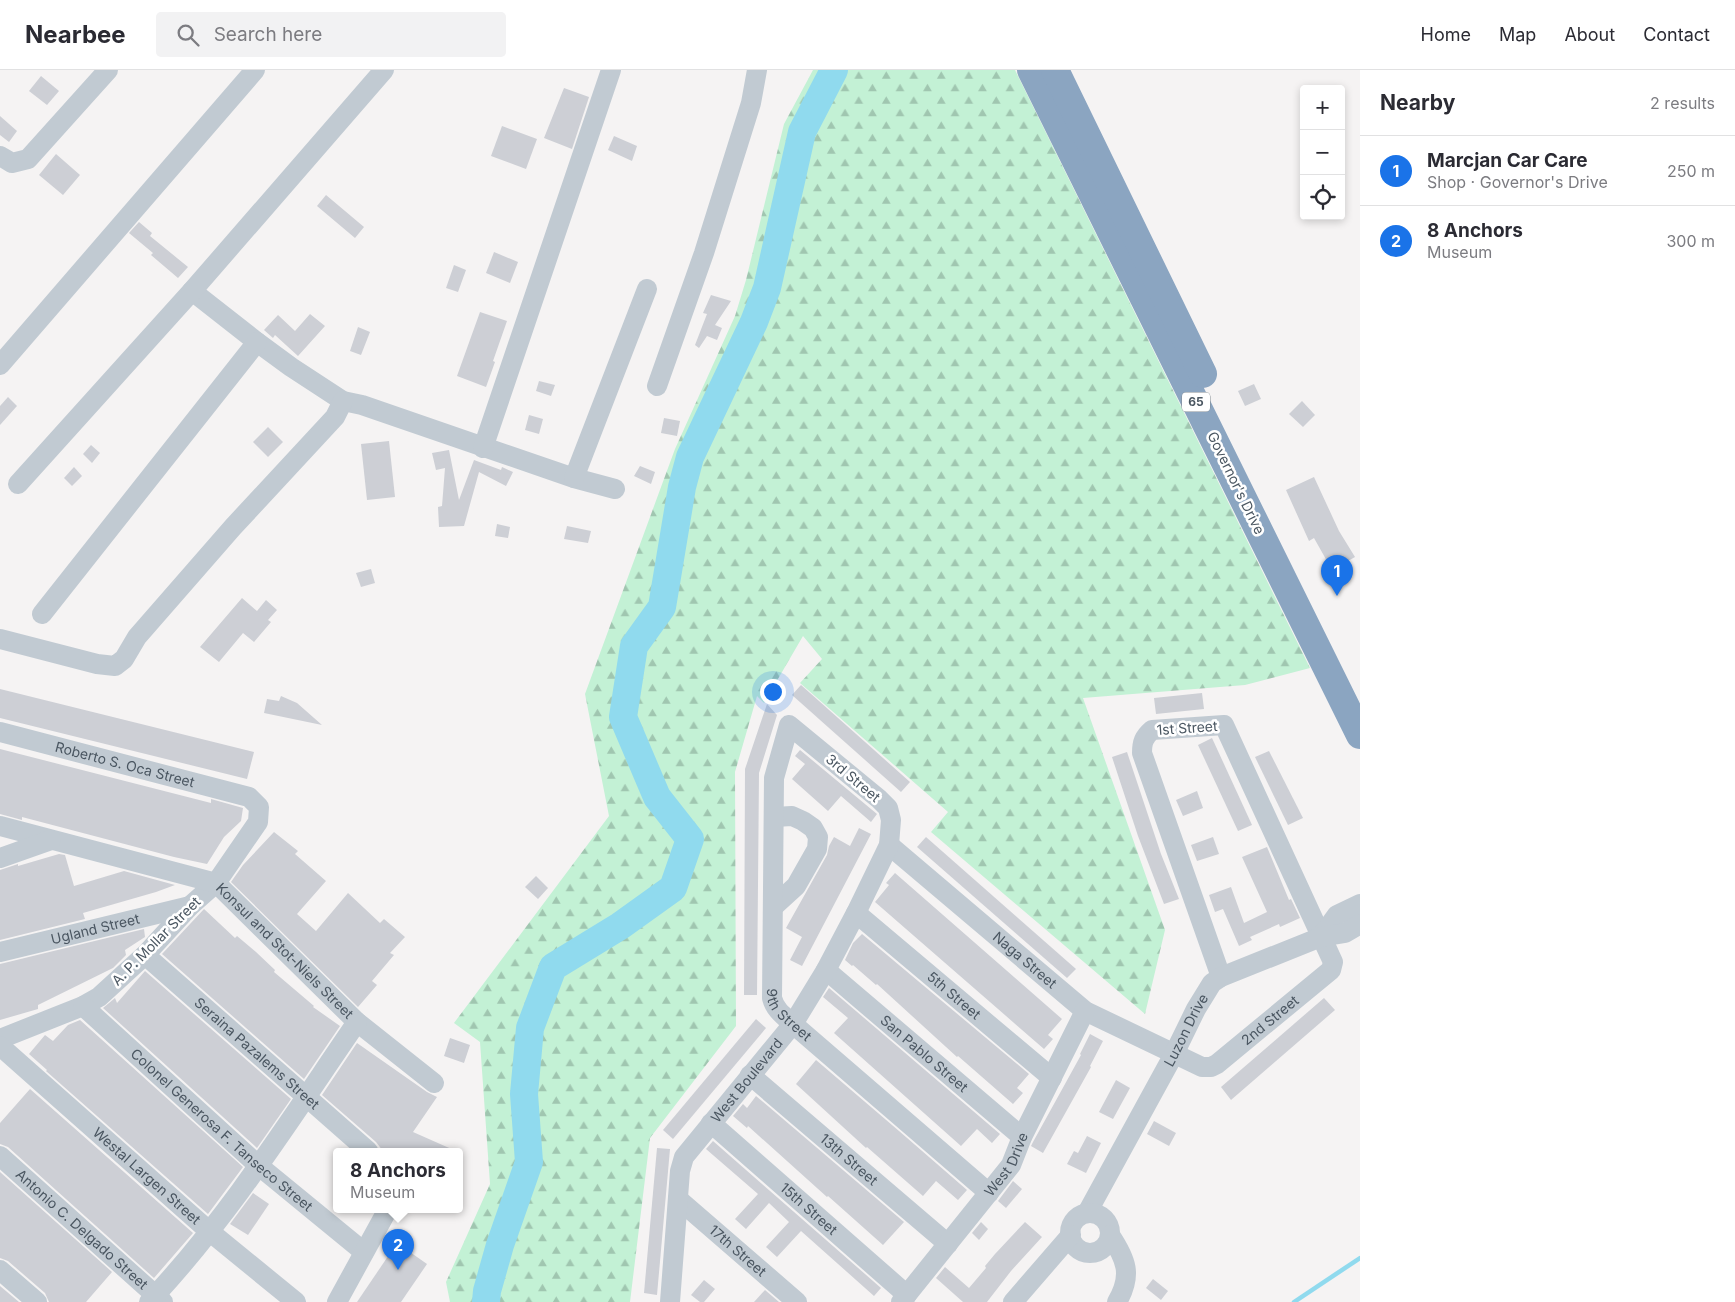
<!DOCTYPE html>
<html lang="en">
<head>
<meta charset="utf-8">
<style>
	:root { --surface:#fff; --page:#f2f2f3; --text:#2b2b33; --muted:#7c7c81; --line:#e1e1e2; --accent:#1a73e8 }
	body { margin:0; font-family:Inter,sans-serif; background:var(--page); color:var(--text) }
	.controls { position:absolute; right:15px; top:15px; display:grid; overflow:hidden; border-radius:5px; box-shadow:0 2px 8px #0003 }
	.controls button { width:45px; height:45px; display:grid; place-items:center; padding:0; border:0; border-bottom:1px solid var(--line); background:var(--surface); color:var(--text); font:25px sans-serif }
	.you { position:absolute; left:772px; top:621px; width:18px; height:18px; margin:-12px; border:4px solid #fff; border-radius:50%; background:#1a73e8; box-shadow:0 0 0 8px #1a73e833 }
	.badge { display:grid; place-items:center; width:32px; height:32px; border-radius:50%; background:var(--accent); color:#fff; font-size:16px; font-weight:700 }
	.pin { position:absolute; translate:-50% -41px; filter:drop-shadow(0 1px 2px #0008) }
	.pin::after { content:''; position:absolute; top:26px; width:18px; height:15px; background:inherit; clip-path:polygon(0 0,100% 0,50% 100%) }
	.popup { position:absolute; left:333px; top:1078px; width:130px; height:65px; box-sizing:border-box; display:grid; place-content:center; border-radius:5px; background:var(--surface); filter:drop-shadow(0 1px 4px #0005); font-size:16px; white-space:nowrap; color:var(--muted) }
	.popup b { font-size:19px; color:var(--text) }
	.popup::after { content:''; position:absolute; left:50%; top:100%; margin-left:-10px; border:10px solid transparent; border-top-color:var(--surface) }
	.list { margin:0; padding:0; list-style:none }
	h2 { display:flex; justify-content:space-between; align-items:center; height:65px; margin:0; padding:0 20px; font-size:21px }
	h2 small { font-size:16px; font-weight:400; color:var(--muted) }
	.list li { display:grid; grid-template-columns:32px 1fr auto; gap:15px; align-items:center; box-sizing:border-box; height:70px; padding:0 20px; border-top:1px solid var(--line) }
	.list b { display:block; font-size:19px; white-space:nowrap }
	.list p { margin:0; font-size:16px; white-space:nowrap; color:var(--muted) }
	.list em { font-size:16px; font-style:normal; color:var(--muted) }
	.icon { flex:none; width:28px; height:28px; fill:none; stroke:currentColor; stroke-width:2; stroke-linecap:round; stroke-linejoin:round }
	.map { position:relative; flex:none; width:1360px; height:1232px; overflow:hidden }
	header { display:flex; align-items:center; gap:30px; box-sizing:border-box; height:70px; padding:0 25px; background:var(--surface); border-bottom:1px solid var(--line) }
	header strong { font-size:24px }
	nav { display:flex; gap:28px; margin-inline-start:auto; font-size:18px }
	.search { width:350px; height:45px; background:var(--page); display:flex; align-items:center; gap:12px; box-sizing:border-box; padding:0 18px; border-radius:5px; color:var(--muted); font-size:19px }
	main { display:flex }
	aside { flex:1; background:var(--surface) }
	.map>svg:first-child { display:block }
</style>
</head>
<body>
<header>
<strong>Nearbee</strong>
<div class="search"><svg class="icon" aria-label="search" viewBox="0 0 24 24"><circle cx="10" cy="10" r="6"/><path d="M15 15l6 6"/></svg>Search here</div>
<nav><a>Home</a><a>Map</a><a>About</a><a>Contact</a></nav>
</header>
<main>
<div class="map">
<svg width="1360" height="1232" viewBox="0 0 1360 1232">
	<defs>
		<pattern id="forest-firs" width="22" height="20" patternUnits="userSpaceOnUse" patternTransform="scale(1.25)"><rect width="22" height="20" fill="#c3f1d5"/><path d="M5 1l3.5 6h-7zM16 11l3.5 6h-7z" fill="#a0c6b0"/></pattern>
	</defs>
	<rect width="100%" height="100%" fill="#f5f3f3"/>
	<!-- forest -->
	<polygon fill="url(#forest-firs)" points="813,0 1015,0 1310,598 1245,615 1083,628 1165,860 1145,944 931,762 948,742 800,613 822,589 803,566 764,633 757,626 735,702 736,956 650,1068 630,1232 450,1232 446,1212 490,1114 480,972 454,953 609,746 585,624 675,379 735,246 746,210 784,54"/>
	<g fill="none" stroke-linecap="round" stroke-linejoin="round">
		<!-- stream -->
		<polyline stroke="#90daee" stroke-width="4.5" points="1294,1232 1360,1188"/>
		<!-- river -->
		<polyline stroke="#90daee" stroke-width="28" points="486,1232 487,1221 500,1175 529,1092 524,1024 530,958 553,897 620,856 673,818 690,769 657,727 623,647 634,576 662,537 682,417 690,387 754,252 767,218 802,62 834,0"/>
	</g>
	<!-- building -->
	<g fill="#cdcfd5">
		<polygon points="41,6 59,21 47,35 29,21"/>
		<polygon points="564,18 589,27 572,79 544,68"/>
		<polygon points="0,46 17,61 9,72 0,65"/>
		<polygon points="502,56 537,69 526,99 491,86"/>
		<polygon points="614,66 637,76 632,91 608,80"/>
		<polygon points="56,84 80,105 63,125 39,105"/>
		<polygon points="326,125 364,157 355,168 317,136"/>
		<polygon points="139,152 152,163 150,166 188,197 178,208 151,185 153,183 129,163"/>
		<polygon points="494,182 518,192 510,213 486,203"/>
		<polygon points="454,195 466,200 458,222 446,218"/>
		<polygon points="711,225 731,231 715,255 722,258 717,270 707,266 699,278 695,275 707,244 703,243"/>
		<polygon points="480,242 507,251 493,291 495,292 486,317 457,306"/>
		<polygon points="310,244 325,256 298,286 275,265 273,268 264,260 278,245 295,261"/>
		<polygon points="358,257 370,262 361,285 350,281"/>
		<polygon points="539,311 555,315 551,326 536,321"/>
		<polygon points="1254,314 1261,329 1245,336 1238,321"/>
		<polygon points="8,327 17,336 0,355 0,336"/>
		<polygon points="1302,331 1315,345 1303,357 1289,344"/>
		<polygon points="529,345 543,349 539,364 525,360"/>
		<polygon points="664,348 680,351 677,366 661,363"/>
		<polygon points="268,357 283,372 268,387 253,372"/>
		<polygon points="389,371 395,427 367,430 361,374"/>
		<polygon points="91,375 100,383 92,393 83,384"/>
		<polygon points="449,380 459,430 474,390 501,400 502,397 513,402 506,416 479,402 464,456 439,457 438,437 442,436 445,398 436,400 432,383"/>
		<polygon points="640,396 655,402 651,414 634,406"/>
		<polygon points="74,397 82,406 72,416 64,408"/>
		<polygon points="1314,407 1339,461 1355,487 1332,500 1314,468 1309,471 1286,420"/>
		<polygon points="497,454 510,457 508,468 495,466"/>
		<polygon points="567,456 591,461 588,473 564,469"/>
		<polygon points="371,499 375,513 361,517 356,503"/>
		<polygon points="242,528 257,541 266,530 277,540 268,550 271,552 254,572 243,563 219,592 200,577"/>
		<polygon points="801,615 910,712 901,722 792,625"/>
		<polygon points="0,619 254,682 247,709 0,648"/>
		<polygon points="1202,623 1204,639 1156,644 1154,628"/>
		<polygon points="281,626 297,633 322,655 264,643 267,629 279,631"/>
		<polygon points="767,634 777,645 759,703 757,925 744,925 745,699"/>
		<polygon points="1212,668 1252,755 1238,761 1198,675"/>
		<polygon points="0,679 211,733 211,729 243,738 241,751 224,767 207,794 174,787 22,747 22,750 0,744"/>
		<polygon points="800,680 877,744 871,752 841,726 828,741 792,709 805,694 795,686"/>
		<polygon points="1269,681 1303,748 1288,755 1255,687"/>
		<polygon points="1127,682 1161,784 1179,829 1164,834 1138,766 1112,687"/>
		<polygon points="1197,721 1203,738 1183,746 1176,730"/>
		<polygon points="859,758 871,764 802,896 790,890 802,867 786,858 827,785 829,776 834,767 850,776"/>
		<polygon points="274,762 298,781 295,784 326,811 297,844 316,861 348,823 380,853 384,849 405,867 390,883 394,885 372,911 377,915 358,937 231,812 243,795"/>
		<polygon points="926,767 1076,899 1067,908 917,777"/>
		<polygon points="1213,767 1219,784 1197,791 1191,775"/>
		<polygon points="1267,777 1289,830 1291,829 1300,848 1280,857 1279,854 1250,867 1252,870 1239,876 1223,839 1215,842 1209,825 1231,817 1244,853 1267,842 1242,787"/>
		<polygon points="59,784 65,785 74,816 124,801 175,815 156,822 83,843 85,849 0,870 0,800 18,794 18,796"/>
		<polygon points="895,803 1062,949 1048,965 1053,969 1044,979 875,832 889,815 886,813"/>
		<polygon points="536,806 548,818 538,829 525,817"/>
		<polygon points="204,839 235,868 237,866 256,882 275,900 274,902 314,936 313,937 340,956 304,1009 162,884"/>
		<polygon points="144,859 145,867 125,880 126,885 113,898 38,935 38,939 0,950 0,894"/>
		<polygon points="862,864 1029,1004 1017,1018 1023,1023 1013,1034 958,986 957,987 877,914 876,915 853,895 852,896 845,890 853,873"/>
		<polygon points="145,901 291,1029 257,1078 103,938 115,928 117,933"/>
		<polygon points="829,918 1000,1064 992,1073 977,1059 961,1076 834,963 848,948 823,927"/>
		<polygon points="1324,928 1335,940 1231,1030 1221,1017"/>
		<polygon points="756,949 766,958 673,1069 663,1060"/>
		<polygon points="80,950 243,1097 208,1144 46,1001 47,1000 29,984 45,965 53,971 68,955"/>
		<polygon points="1090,964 1103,971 1090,996 1091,997 1043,1083 1031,1076 1033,1072 1081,985 1080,984"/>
		<polygon points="450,968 470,975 464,993 444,986"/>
		<polygon points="357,973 427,1022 437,1027 413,1062 456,1081 383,1081 376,1072 322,1025"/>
		<polygon points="816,990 899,1061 967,1120 958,1130 936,1111 923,1126 867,1077 866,1078 796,1014"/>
		<polygon points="1116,1010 1130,1018 1113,1049 1099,1042"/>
		<polygon points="30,1019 193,1163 154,1208 8,1077 0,1074 0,1053"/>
		<polygon points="756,1026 904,1152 883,1175 828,1126 827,1127 748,1056 747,1058 733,1046 743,1034 747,1038"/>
		<polygon points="1154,1051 1176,1063 1169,1076 1147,1064"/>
		<polygon points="1087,1066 1101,1073 1086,1103 1067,1094 1074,1081 1078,1083"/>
		<polygon points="713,1071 881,1218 874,1226 801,1161 777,1187 766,1177 789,1152 769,1133 746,1159 735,1149 758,1124 706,1079"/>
		<polygon points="657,1078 670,1079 657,1225 644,1223"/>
		<polygon points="0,1102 112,1202 86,1232 49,1232 45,1223 8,1191 0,1188"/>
		<polygon points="1013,1111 1022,1119 1006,1138 998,1131"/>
		<polygon points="253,1123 269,1134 248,1165 230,1154"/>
		<polygon points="981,1152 988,1159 979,1170 972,1163"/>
		<polygon points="1025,1152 1042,1167 1011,1201 987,1232 963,1232 936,1208 945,1197 969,1218 986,1198 985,1196 995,1184"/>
		<polygon points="397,1173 427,1194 401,1232 357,1232"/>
		<polygon points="1153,1209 1168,1221 1161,1230 1146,1218"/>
		<polygon points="704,1210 715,1219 704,1232 700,1232 691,1225"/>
		<polygon points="0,1216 19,1232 0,1232"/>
		<polygon points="765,1220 779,1232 754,1232"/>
	</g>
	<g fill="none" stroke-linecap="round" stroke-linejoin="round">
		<!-- minor -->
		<g stroke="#c1cad2" stroke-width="20">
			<polyline points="0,86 12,93 28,89 108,0"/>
			<polyline points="192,221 257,272 291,297 343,331 362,335 574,408 615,419"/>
			<polyline points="0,295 255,0"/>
			<polyline points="657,316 704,183 751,33 757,0"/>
			<polyline points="483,378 611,0"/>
			<polyline points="574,408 647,219"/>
			<polyline points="18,414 192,221 384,0"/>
			<polyline points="42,544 257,272"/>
			<polyline points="0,569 97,594 115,596 124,589 137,567 233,457 335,347 343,331"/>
			<path id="s1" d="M0,662l249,65 10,10 -1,15 -42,61 -26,23 -45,49 -46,42 -16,9 -83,33"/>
			<path id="s2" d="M0,756l216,57 141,139 77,61"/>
			<path id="s3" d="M889,775l196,166 117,56h9l6,-3 114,-94 2,-8 -109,-237 -72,5c-8,7 -10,12 -10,23l79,224"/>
			<polyline points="0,788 51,770"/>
			<polyline points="773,837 796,816 817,779 818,767 813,758 803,751 792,746 774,747"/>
			<path id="s4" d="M856,843l196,165"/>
			<polyline points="1321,867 1337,845 1360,834"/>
			<path id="s5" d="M0,882l190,-46"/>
			<path id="s6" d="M145,885l223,196"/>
			<path id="s7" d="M826,900l196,167"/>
			<path id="s8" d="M83,936l176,160 105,86"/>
			<path id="s9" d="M0,976l209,185 87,71"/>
			<path id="s10" d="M750,1005l198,169"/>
			<path id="s11" d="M711,1053l196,172"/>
			<path id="s12" d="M0,1086l163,146"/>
			<path id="s13" d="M678,1129l119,103"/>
			<path id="s14" d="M1087,1143l87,-159 22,-45 16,-26 9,-6 100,-40 24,-4 15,-9"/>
			<circle cx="1090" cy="1163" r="20"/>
			<path d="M1110,1165c16,24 23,40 7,67"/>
			<polyline points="0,1200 37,1232"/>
			<path d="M149,1232c80,-85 142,-184 208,-280"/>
			<polyline points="337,1232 388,1139"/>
			<path id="s15" d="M670,1232l10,-131 4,-14 109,-133 33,-54 30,-57 33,-68 2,-25 -3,-12 -9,-9 -90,-74 -15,53 -2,220c3,12 12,18 21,26l196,169"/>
			<path id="s16" d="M901,1232l110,-137 11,-28 63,-126"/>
			<polyline points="1013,1232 1071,1165"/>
		</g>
		<!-- highway -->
		<g stroke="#8ba5c1" stroke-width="28">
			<polyline points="1031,0 1360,665"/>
			<polyline points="1055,0 1203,304"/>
		</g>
	</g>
	<g text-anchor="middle" stroke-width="5" stroke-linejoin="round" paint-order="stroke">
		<!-- shield labels -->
		<rect fill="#fff" stroke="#808990" stroke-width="1" x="1182" y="322.5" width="28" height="19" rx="4"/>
		<g font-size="12" font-weight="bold" fill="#4a5661">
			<text x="1196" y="336">65</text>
		</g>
		<!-- street labels -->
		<g font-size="14" fill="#4a5661" stroke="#fff">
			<text transform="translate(1236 413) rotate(64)" y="5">Governor's Drive</text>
			<text transform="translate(1187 658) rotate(-4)" y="5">1st Street</text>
			<text dy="5" stroke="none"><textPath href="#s1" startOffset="129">Roberto S. Oca Street</textPath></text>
			<text transform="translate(853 708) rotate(40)" y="5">3rd Street</text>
			<text dy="5" stroke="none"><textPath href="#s5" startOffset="98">Ugland Street</textPath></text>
			<text transform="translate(156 871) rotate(-45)" y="5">A. P. Mollar Street</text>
			<text dy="5" stroke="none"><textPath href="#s2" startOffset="320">Konsul and Stot-Niels Street</textPath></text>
			<text dy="5" stroke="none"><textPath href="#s3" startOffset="178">Naga Street</textPath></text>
			<text dy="5" stroke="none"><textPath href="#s4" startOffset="128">5th Street</textPath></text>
			<text dy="5" stroke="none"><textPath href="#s15" startOffset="986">9th Street</textPath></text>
			<text dy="5" stroke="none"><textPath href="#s3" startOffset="471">2nd Street</textPath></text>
			<text dy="5" stroke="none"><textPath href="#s14" startOffset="208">Luzon Drive</textPath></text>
			<text dy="5" stroke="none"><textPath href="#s6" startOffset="149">Seraina Pazalems Street</textPath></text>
			<text dy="5" stroke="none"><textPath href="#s7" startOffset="129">San Pablo Street</textPath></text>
			<text dy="5" stroke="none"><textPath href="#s15" startOffset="245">West Boulevard</textPath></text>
			<text dy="5" stroke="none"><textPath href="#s8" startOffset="186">Colonel Generosa F. Tanseco Street</textPath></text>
			<text dy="5" stroke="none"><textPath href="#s10" startOffset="130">13th Street</textPath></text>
			<text dy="5" stroke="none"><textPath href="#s16" startOffset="174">West Drive</textPath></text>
			<text dy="5" stroke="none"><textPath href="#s9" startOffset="196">Westal Largen Street</textPath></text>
			<text dy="5" stroke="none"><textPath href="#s11" startOffset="130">15th Street</textPath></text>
			<text dy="5" stroke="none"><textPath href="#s12" startOffset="110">Antonio C. Delgado Street</textPath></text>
			<text dy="5" stroke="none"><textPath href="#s13" startOffset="79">17th Street</textPath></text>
		</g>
	</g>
</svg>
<div class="controls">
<button>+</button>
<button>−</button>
<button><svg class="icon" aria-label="locate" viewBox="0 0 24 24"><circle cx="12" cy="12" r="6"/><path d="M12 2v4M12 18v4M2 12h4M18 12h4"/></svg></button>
</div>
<div class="you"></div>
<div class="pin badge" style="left:1337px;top:526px">1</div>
<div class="pin badge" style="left:398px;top:1200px">2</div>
<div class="popup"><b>8 Anchors</b>Museum</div>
</div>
<aside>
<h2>Nearby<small>2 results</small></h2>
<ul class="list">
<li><span class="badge">1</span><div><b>Marcjan Car Care</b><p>Shop · Governor's Drive</p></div><em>250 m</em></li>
<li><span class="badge">2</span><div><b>8 Anchors</b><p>Museum</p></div><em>300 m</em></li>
</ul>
</aside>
</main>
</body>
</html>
